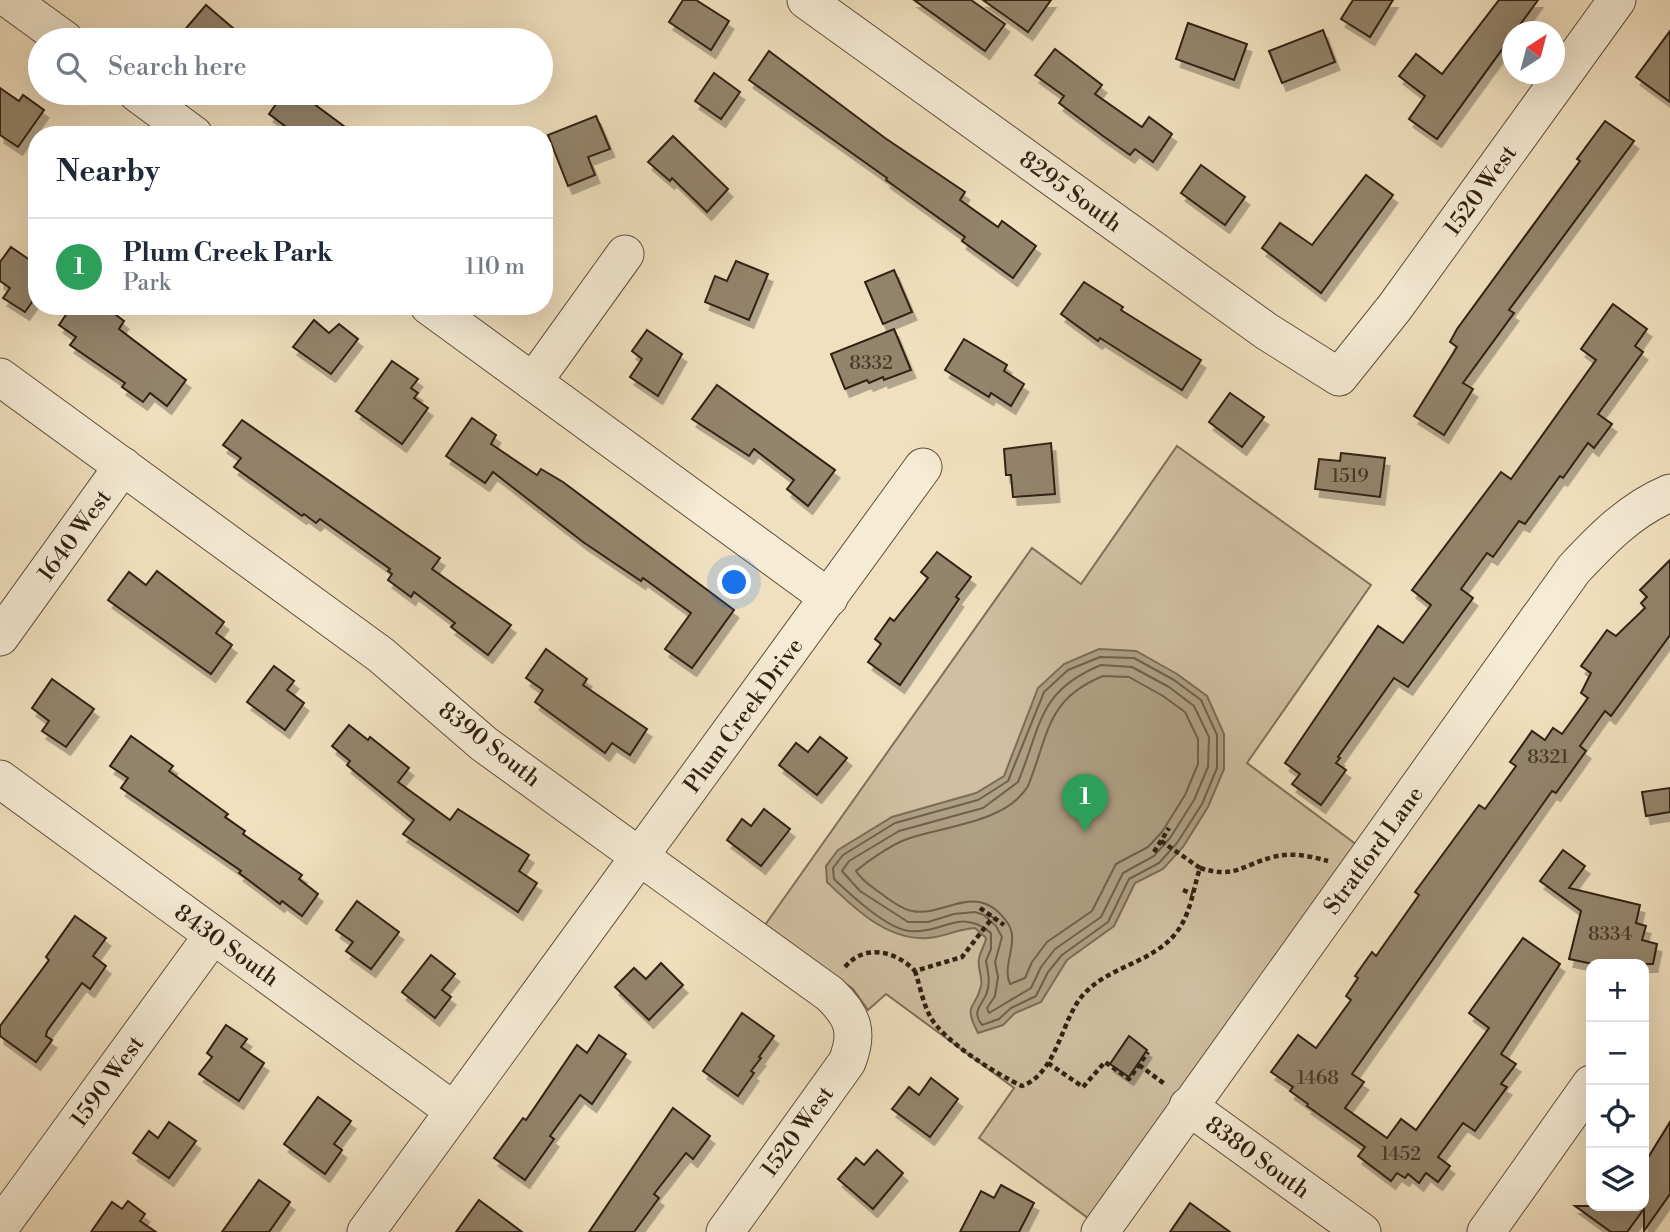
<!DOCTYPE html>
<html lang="en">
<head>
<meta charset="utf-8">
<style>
	:root { --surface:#fff; --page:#f6f6f7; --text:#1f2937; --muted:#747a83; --line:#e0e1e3; --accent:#8f2418 }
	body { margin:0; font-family:"Libre Bodoni",serif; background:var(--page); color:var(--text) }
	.controls { position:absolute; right:21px; bottom:21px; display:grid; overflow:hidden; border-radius:14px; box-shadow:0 7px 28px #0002 }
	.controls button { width:63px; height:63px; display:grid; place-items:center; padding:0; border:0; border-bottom:2px solid var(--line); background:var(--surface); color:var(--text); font:35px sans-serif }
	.compass { position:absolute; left:1502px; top:21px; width:63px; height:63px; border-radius:50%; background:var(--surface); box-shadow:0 7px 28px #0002; rotate:36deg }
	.you { position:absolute; left:735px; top:583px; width:24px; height:24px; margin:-18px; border:5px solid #fff; border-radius:50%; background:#1a73e8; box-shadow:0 0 0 10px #1a73e833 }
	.badge { display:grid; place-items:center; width:46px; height:46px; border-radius:50%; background:var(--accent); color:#fff; font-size:23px; font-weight:700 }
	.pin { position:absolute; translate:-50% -58px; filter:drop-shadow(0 2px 4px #0008) }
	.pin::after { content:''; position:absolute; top:37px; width:24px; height:21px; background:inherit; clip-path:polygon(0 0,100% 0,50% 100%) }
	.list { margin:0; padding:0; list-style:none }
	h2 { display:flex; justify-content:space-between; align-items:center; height:91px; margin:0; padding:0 28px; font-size:30px }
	h2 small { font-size:23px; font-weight:400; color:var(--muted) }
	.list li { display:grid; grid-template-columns:46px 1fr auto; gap:21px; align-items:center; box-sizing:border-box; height:98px; padding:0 28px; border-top:2px solid var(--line) }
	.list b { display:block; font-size:26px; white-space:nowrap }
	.list p { margin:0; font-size:23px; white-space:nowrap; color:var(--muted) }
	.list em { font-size:23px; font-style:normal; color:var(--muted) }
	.icon { flex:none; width:38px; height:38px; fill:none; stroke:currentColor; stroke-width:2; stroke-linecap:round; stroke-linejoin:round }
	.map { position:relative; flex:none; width:1670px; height:1232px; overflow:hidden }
	.search { position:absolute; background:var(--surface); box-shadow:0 7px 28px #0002; left:28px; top:28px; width:525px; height:77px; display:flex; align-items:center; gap:18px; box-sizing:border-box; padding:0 24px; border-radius:38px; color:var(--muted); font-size:26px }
	.panel { position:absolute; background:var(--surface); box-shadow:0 7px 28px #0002; left:28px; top:126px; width:525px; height:189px; border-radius:28px }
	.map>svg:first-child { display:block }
</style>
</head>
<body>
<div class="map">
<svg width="1670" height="1232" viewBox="0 0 1670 1232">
	<defs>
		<filter id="shadow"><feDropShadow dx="4.5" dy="8" stdDeviation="0" flood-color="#0004"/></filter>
	</defs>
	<rect width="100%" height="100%" fill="#f1e0bf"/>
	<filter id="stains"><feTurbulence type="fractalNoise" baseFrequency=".00286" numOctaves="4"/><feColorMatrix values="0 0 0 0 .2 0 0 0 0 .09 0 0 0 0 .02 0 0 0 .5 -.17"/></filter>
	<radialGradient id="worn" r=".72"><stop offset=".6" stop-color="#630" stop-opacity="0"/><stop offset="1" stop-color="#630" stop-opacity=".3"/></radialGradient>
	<!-- green -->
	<polygon fill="#d0bfa2" stroke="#80705a" stroke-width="2" points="1177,446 1371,585 1247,763 1357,845 1088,1218 979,1138 1014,1088 886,994 868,1010 853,989 765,925 1032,548 1081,584"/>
	<!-- water -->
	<path fill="#af9f84" stroke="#7c6c56" stroke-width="2" d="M1099,649l37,2 41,23 30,22 17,38v35l-16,38 -25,40 -20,22 -28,14 -21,43 -47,34 -26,42 -26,11 -12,12 -25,8c-16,-31 -2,-23 3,-47 2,-9 -4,-19 -2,-27 1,-8 6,-13 7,-21l-11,-10c-17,1 -31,9 -47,10 -41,3 -74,-30 -101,-56l-1,-16 12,-16 54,-33 84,-24 28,-17 34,-88 26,-24z"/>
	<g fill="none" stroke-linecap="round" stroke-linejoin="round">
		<!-- shore -->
		<g stroke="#70604b" stroke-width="2">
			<path d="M1100,657l34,1 40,22 27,20 16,35v33l-15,36 -25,39 -18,20 -30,16 -21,43 -46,33 -14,17 -12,24 -25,12 -12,11 -17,6c-10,-13 -2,-18 4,-30 5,-11 2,-23 0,-34l5,-12v-16c-30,-26 -48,1 -82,-2 -23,-3 -58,-36 -75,-52l-1,-11 10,-13 52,-32 83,-23 30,-19 36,-89 24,-22z"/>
			<path d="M1101,665l31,2 37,20 25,19 15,31 -1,30 -14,33 -24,38 -16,18 -31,17 -22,44 -46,32 -14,18 -10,21 -42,25 -2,-5 8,-12 3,-19 -3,-15 7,-25 -6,-11 -12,-11 -9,-3 -21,2 -26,8h-20l-48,-31 -18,-20 7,-10 50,-30 84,-23 35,-26c24,-58 20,-91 83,-117z"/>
			<path d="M1103,676l26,1 34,19 22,16 13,27v25l-13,31 -23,37 -14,15 -32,17 -24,47 -45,31 -15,20 -7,16 -15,6c-9,-19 11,-43 -3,-62 -31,-43 -62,-4 -95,-11 -11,-2 -24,-12 -33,-19 -8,-6 -18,-12 -23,-21 13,-11 35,-26 51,-32 36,-13 99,-16 121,-53 21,-52 18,-87 75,-110z"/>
		</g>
	</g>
	<!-- building -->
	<g fill="#94846c" stroke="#302012" stroke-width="2" filter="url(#shadow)">
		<polygon points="683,0 696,0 729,21 711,50 669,22"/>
		<polygon points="914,0 971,0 1005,24 985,51"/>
		<polygon points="983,0 1051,0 1028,32"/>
		<polygon points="1353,0 1393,0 1370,37 1341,19"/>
		<polygon points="1499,0 1538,0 1437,139 1409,119 1425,96 1399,76 1416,54 1442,74"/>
		<polygon points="206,5 247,40 176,40"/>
		<polygon points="1188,23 1247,44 1234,80 1176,59"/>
		<polygon points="1323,30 1335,62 1282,83 1269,51"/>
		<polygon points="1670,31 1670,102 1636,77"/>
		<polygon points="1055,49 1102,85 1095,94 1142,127 1149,117 1172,134 1153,162 1135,149 1130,155 1103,136 1059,103 1064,96 1035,75"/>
		<polygon points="769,51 885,138 965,192 960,200 998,227 1002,221 1036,246 1013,278 962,241 965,237 886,180 887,178 749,80"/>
		<polygon points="714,73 740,92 721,119 695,101"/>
		<polygon points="0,88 19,101 23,95 44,110 18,147 0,135"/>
		<polygon points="284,93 316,93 310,101 356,135 297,135 269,114"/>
		<polygon points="596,116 610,149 588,157 595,175 568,186 548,135"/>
		<polygon points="1605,121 1634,141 1509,310 1514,313 1463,383 1473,389 1444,435 1414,416 1457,347 1450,342 1457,329 1580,161 1577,159"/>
		<polygon points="673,136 728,189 707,212 672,178 670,181 648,162"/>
		<polygon points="1201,165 1245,197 1225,225 1181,193"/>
		<polygon points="1366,175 1393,195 1321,293 1262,248 1280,223 1312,245"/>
		<polygon points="11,247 37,265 37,295 25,312 3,298 10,288 0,281 0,262"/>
		<polygon points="736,261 768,274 749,320 705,302 715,276 727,281"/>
		<polygon points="894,270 912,312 883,324 865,282"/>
		<polygon points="1084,282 1123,307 1121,310 1201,360 1182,390 1100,338 1098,341 1061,314"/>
		<polygon points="1613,304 1647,329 1635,346 1643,352 1598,414 1612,424 1594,448 1588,443 1563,478 1560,476 1525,524 1519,521 1493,557 1487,553 1461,589 1473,598 1408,687 1394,678 1338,757 1340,758 1336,763 1346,770 1321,805 1292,784 1300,774 1285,763 1378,626 1403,643 1431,605 1412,590 1501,472 1511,479 1596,360 1581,349"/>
		<polygon points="72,306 104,306 124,321 119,329 186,380 167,406 150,393 143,402 122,387 125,383 70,345 76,337 59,325"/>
		<polygon points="314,320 329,333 339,324 358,339 331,374 293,347"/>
		<polygon points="894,329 911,370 884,380 883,377 869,383 867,380 845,389 831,354"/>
		<polygon points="647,330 682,354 658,396 630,377 642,359 632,351"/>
		<polygon points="964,339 1007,365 1004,371 1024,384 1011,406 991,393 989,397 945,370"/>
		<polygon points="392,361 418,379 411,388 418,393 414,398 428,408 402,444 356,411"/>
		<polygon points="717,385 835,470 808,506 787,489 794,480 754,449 749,456 692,419"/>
		<polygon points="1230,393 1264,417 1242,447 1209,422"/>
		<polygon points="472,418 496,435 491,444 537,475 541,469 563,482 734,610 692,668 665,649 691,613 643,578 641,581 583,542 493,472 485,483 446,456"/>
		<polygon points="242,420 440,558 432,569 511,625 488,655 451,627 455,623 414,592 411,597 388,580 392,574 388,571 390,569 320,519 316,523 304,514 302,516 234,467 241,458 223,445"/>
		<polygon points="1051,443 1055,494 1013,497 1011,475 1006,475 1004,449"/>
		<polygon points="1341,453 1385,458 1380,497 1315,489 1319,459 1340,461"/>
		<polygon points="937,552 971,577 956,597 959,599 900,685 868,662 881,644 875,639 890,618 894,621 928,578 921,572"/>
		<polygon points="1670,560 1670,635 1611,716 1605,711 1580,746 1586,751 1556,793 1552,791 1352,1074 1364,1082 1345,1108 1387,1138 1401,1119 1416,1130 1489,1028 1469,1013 1523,938 1560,964 1501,1054 1516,1064 1501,1084 1507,1087 1475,1131 1463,1123 1438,1157 1450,1166 1438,1182 1426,1173 1419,1183 1408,1174 1405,1178 1397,1173 1391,1181 1358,1156 1365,1147 1307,1106 1308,1104 1290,1091 1293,1087 1271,1072 1298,1035 1316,1048 1351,1000 1346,996 1358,978 1355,976 1372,952 1376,956 1419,895 1415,892 1479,805 1485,809 1516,766 1510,762 1532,731 1545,740 1553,728 1562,734 1588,698 1581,693 1591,673 1581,666 1607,630 1616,636 1645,608 1641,603 1647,597 1640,590"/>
		<polygon points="157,571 224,622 216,633 232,645 211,674 108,600 129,572 146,585"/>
		<polygon points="546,649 587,679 583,685 647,729 630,755 612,743 605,753 535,702 543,690 526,678"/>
		<polygon points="274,666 294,681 287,690 304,703 285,730 247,702"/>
		<polygon points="52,679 94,709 66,747 42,731 49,721 32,708"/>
		<polygon points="349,725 368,740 370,737 409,768 398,782 450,820 458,809 529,855 519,871 537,883 518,912 403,834 414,820 347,765 350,761 332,746"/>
		<polygon points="131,736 173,766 169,771 228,814 225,817 245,831 243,834 302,875 299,879 318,894 302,916 282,901 280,904 239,873 241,871 121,788 128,778 110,766"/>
		<polygon points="820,737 847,758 817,795 779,765 796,743 808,752"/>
		<polygon points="1670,788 1670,812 1646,816 1642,792"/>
		<polygon points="764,809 790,829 761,866 727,840 742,819 751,826"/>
		<polygon points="1563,850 1585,866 1569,888 1640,905 1636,923 1646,926 1642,940 1657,944 1653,964 1593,964 1569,959 1581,911 1540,881"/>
		<polygon points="357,901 399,932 371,969 346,951 353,942 336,930"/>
		<polygon points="75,916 106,938 93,956 106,966 90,989 82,983 47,1031 46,1036 52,1040 36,1062 0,1036 0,1026 49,960 46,957"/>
		<polygon points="431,955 455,974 442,990 451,997 435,1018 402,992"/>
		<polygon points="661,963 683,985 649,1020 615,987 634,968 646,979"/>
		<polygon points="742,1013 774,1036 759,1057 761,1058 751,1071 754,1073 738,1096 703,1071"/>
		<polygon points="226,1025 247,1039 241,1047 264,1063 239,1101 199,1074 212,1057 207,1053"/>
		<polygon points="599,1035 626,1054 592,1104 580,1095 550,1136 554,1139 525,1180 494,1158 523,1118 526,1120 577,1045 587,1053"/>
		<polygon points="1129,1036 1147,1050 1129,1077 1110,1064"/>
		<polygon points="931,1078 958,1099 930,1137 892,1109 909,1087 919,1095"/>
		<polygon points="318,1097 351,1121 334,1144 342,1150 325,1174 284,1144"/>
		<polygon points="673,1108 710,1136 693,1159 686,1153 654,1194 659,1198 634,1232 589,1232"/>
		<polygon points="169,1122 196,1141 169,1178 133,1153 149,1131 158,1138"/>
		<polygon points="1670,1122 1670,1194 1644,1231 1644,1209 1627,1232 1611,1232 1575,1206 1644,1206 1644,1164"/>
		<polygon points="877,1150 903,1173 873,1209 838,1179 856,1158 864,1165"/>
		<polygon points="259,1180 290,1202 269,1232 222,1232"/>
		<polygon points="1001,1185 1034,1203 1019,1232 960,1232 981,1191 994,1198"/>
		<polygon points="479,1200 522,1232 456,1232"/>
		<polygon points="128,1201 145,1214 140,1221 156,1232 91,1232 112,1202 122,1209"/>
		<polygon points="1190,1203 1230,1232 1170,1232"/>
	</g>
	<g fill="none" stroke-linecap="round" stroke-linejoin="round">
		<defs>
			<g id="minor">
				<polyline points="10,0 65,40"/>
				<polyline points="806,0 1266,331 1339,377 1395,307 1617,0"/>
				<polyline points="137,93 194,135"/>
				<polyline points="429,306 829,598"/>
				<path d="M0,377l381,278 103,89 346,250c23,22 29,38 17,68l-122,170"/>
				<polyline points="533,382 625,254"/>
				<polyline points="0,637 123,466"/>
				<polyline points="0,779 454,1111"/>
				<polyline points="1188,1106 1362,1232"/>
				<polyline points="0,1227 213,935"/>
				<polyline points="366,1232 923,467"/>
				<path d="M1100,1232l474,-663c29,-31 56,-59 96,-76"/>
				<polyline points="1486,1232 1591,1084"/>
			</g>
		</defs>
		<!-- minor casing -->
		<use href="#minor" stroke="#60503d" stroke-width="39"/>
		<!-- path -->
		<g stroke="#302012" stroke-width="4.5" stroke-dasharray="5 3.5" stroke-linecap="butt">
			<polyline points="1154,852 1169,828"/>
			<path d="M1200,868c35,11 42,-3 73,-11 18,-5 37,-1 55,4"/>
			<polyline points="1183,890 1193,894"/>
			<polyline points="980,908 1004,925"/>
			<path d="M845,967c20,-24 51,-16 70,4l47,-14 31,-40"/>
			<path d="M915,971c5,15 8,33 16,47 14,24 65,56 91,68 32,-12 38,-56 55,-83 24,-37 73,-37 99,-70 15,-19 17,-44 24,-65l-39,-27"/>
			<polyline points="1048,1063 1083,1087 1105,1062 1129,1079 1148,1052"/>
			<polyline points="1139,1065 1166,1085"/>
		</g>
		<!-- minor -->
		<use href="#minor" stroke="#f6ebd5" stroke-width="37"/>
	</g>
	<g text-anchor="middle" stroke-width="6" stroke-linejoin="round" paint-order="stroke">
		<!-- number labels -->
		<g font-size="19" fill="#493928">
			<text x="871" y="369">8332</text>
			<text x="1350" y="482">1519</text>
			<text x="1548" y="763">8321</text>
			<text x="1610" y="940">8334</text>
			<text x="1318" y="1084">1468</text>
			<text x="1401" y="1160">1452</text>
		</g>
		<!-- street labels -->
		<g font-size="23" fill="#302012" stroke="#f6ebd5">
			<text transform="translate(1480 190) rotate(-54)" y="8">1520 West</text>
			<text transform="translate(1071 191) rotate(36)" y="8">8295 South</text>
			<text transform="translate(74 535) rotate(-54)" y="8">1640 West</text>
			<text transform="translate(743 715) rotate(-54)" y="8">Plum Creek Drive</text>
			<text transform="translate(490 744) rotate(38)" y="8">8390 South</text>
			<text transform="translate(1373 850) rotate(-54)" y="8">Stratford Lane</text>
			<text transform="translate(227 945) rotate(36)" y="8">8430 South</text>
			<text transform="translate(107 1081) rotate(-54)" y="8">1590 West</text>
			<text transform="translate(797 1131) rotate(-54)" y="8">1520 West</text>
			<text transform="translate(1258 1157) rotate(36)" y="8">8380 South</text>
		</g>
	</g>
	<rect width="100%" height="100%" filter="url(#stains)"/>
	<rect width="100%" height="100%" fill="url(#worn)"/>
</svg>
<div class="controls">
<button>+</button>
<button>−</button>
<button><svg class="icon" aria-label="locate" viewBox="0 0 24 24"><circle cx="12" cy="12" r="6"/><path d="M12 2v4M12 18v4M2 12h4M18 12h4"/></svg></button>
<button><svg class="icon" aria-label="layers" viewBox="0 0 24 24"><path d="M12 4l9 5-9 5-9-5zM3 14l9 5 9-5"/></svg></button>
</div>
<svg class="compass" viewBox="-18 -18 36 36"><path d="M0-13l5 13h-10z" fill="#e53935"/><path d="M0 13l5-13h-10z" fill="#747a83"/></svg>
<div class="you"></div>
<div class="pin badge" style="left:1085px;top:832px;background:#2e9e5b">1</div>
<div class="search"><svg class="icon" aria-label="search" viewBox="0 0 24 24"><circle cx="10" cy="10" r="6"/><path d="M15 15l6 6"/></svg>Search here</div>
<section class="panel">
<h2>Nearby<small></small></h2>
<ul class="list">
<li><span class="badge" style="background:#2e9e5b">1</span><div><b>Plum Creek Park</b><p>Park</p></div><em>110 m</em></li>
</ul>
</section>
</div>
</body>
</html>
